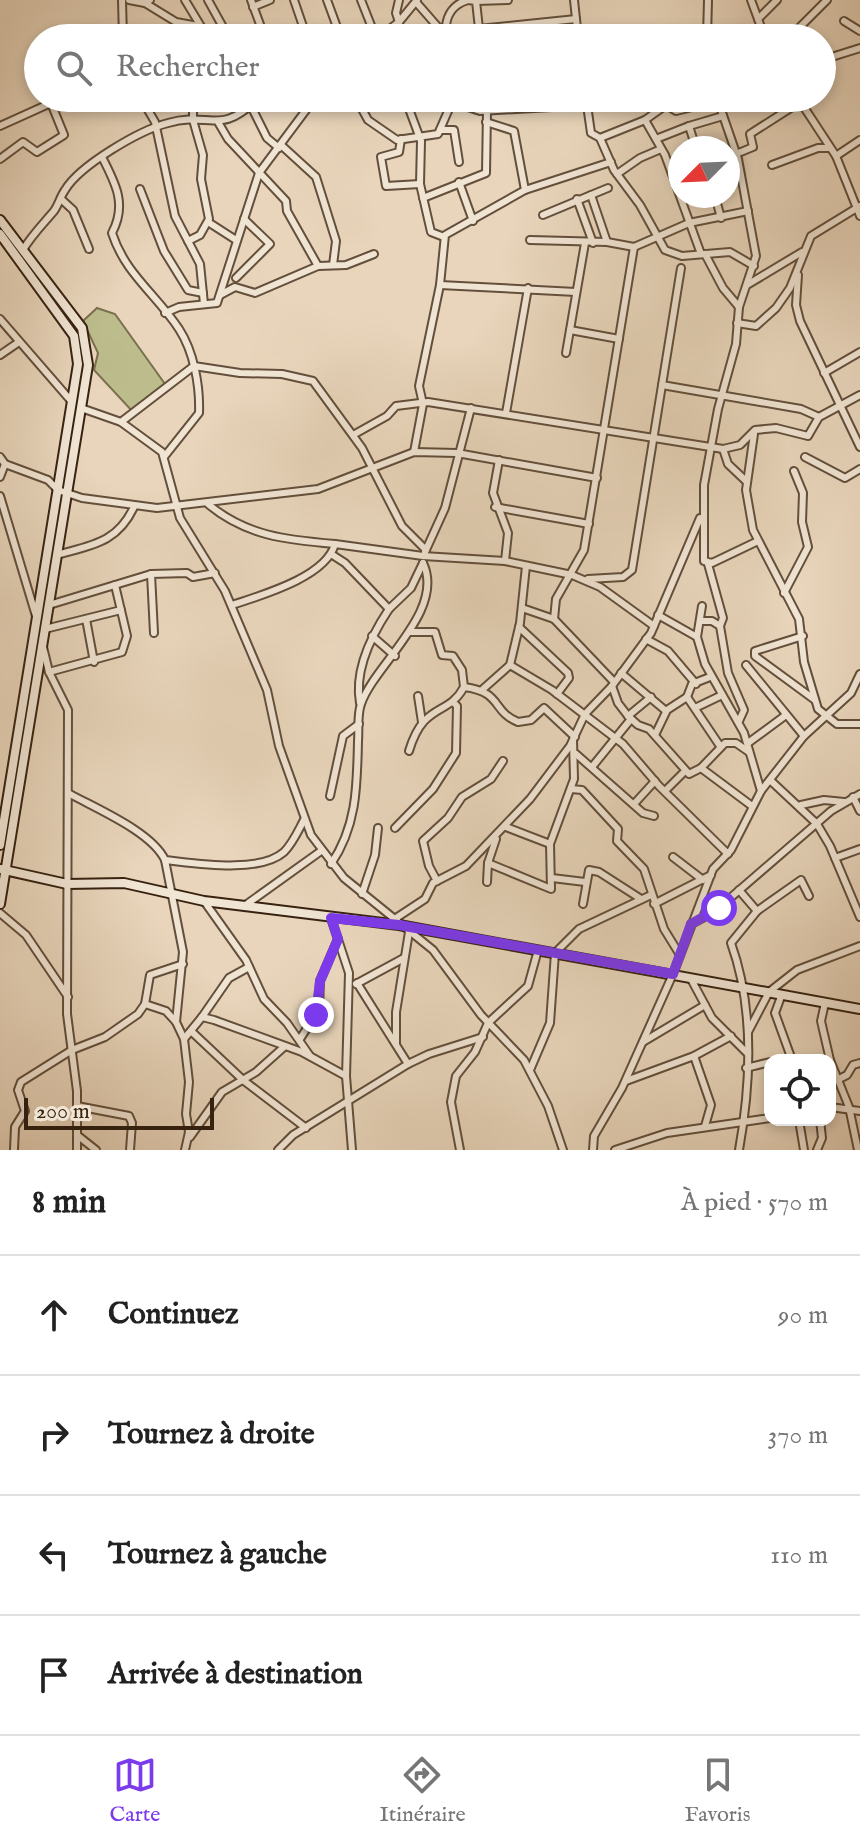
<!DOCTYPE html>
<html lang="fr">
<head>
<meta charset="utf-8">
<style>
	:root { --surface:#fff; --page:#f6f6f6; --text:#222; --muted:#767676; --line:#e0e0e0; --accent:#7c3aed }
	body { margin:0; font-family:"IM FELL English",serif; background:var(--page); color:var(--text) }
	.controls { position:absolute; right:24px; bottom:24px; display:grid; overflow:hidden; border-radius:16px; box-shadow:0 4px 12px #0003 }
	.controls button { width:72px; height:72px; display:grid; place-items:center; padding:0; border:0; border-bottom:2px solid var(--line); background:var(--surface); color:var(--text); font:40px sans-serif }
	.compass { position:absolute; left:668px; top:136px; width:72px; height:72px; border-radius:50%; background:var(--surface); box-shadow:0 4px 12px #0003; rotate:246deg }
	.scale { position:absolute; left:24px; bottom:20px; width:190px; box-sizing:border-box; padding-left:8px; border:4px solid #372210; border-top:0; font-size:22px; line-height:28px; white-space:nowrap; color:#372210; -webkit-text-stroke:6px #f0e4d3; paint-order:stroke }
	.stop { position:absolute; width:24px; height:24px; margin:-18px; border:6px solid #7c3aed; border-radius:50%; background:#fff }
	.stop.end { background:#7c3aed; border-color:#fff; box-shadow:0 2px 8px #0008 }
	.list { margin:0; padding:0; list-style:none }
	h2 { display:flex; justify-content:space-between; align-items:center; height:104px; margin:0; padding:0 32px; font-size:34px }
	h2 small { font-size:26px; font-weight:400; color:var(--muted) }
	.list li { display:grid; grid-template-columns:52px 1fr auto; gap:24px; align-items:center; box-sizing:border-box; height:120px; padding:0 32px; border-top:2px solid var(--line) }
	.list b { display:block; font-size:30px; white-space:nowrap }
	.list em { font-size:26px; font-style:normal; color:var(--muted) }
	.icon { flex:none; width:44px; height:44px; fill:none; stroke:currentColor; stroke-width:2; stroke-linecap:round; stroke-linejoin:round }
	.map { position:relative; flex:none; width:860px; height:1150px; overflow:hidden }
	.search { position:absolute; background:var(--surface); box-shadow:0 4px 12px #0003; left:24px; right:24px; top:24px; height:88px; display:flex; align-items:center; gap:20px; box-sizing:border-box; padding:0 28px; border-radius:44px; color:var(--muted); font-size:30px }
	.sheet { height:584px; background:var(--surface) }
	nav { display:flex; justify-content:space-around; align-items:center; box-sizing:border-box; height:112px; border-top:2px solid var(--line); background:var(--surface); font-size:22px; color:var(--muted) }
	nav a { display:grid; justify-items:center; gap:4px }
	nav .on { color:var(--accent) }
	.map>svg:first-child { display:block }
</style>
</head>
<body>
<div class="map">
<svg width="860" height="1150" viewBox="0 0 860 1150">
	<rect width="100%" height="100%" fill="#e8d5bb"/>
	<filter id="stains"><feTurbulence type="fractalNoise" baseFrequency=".0025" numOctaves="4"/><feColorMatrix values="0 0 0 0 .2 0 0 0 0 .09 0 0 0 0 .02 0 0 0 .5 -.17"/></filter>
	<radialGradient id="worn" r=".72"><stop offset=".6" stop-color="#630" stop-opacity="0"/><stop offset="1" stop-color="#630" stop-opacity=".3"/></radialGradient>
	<!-- green -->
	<polygon fill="#bcbc8c" stroke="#7a6f4e" stroke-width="2" points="97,308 115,314 165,384 132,411 94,370 98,353 83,321"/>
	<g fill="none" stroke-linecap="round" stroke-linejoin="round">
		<defs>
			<g id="street">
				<polyline points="122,0 123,38"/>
				<polyline points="129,0 145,3 150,0"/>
				<polyline points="185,0 208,38"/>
				<polyline points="208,0 229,38"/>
				<polyline points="251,0 265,38"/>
				<polyline points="294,0 307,38"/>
				<polyline points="327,0 341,38"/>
				<polyline points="361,0 376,38"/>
				<polyline points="399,0 396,13 399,22"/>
				<polyline points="468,0 476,1 480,38"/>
				<polyline points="574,0 578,38"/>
				<polyline points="751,0 765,38"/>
				<polyline points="476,1 508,0"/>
				<polyline points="416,2 444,34"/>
				<polyline points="145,3 176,22 198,26"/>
				<polyline points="253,7 270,0"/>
				<polyline points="758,19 777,0"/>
				<polyline points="844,21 860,31"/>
				<polyline points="479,29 576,19"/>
				<polyline points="378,38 399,22 417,0"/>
				<path d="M446,38c-2,-18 4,-33 22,-38"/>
				<polyline points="707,38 708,0"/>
				<polyline points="789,38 827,0"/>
				<polyline points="822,60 860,48"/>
				<polyline points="141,98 155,122 175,216 200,264 204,304"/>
				<polyline points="356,98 368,120 397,140 438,134 452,102 480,111 587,105"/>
				<polyline points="405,98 421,141 420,184 431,232 444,237"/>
				<polyline points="586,98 591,133 600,138 614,170 640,205 665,250 682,256 730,252 754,266"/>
				<polyline points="717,98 738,159 756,256 739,307 736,344 718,409 704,485 704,561 712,563 758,541"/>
				<polyline points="798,98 836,156 860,216"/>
				<polyline points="251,106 267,138 279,148"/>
				<polyline points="645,120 666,105 676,111 717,101"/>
				<polyline points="218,122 228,139 286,201 287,211 318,266"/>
				<polyline points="486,122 514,131 525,190"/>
				<polyline points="0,126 62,98"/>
				<polyline points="440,130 454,130 459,162"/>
				<polyline points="600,138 645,120 665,155 701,254"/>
				<polyline points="401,139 399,152 381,157 386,186 420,184"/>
				<polyline points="656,139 689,126"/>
				<polyline points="281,145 316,177 336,241 333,265"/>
				<polyline points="696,148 689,126 723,116"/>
				<polyline points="736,154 753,147 750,134 800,102"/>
				<polyline points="836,156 860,140"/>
				<path d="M102,157c14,27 25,48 10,76 13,41 45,62 67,96 15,23 21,57 20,84l-35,44"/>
				<polyline points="0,159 23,142 37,152 64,135 51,103"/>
				<polyline points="772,165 818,148 830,148"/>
				<polyline points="617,174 640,158 661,149"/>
				<polyline points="459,182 473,221"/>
				<polyline points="140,189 164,251 188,290 203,293"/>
				<polyline points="715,196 721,218"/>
				<polyline points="423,198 486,173 487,111"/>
				<polyline points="61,199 73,210 89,249"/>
				<polyline points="577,199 593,243"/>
				<polyline points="543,215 591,195"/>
				<polyline points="208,222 236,240"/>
				<polyline points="530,240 607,242 634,247 689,223 748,211"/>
				<polyline points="188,241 200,235 209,219 201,179 203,155 193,120 193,98"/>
				<polyline points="607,242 591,195 608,188"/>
				<path d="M23,250c8,-14 20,-26 31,-39 5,-7 6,-14 11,-21 15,-25 75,-60 103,-67 42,-12 52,14 90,-25"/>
				<polyline points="705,254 723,288 739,307"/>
				<polyline points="798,275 796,305 800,321 860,447"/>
				<polyline points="236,278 270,244 244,219"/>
				<polyline points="440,285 576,292"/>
				<polyline points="747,285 802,252"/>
				<polyline points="220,295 235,287 255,293 318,266 346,265 374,254"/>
				<polyline points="165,313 179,307 217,303 259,173 315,98"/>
				<polyline points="0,319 72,402"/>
				<polyline points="737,323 756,326 776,308 790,288 811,236 860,206"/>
				<polyline points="570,330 619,339"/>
				<polyline points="566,353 585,243"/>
				<polyline points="0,355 19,342"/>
				<polyline points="824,373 860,352"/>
				<polyline points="662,385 801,409 819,417"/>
				<polyline points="81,408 121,422 162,452 180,518 225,591 267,690 279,746 311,835 344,878 433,950 481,1015 524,1060 548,1106 563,1150"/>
				<polyline points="506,413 528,288"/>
				<polyline points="121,422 194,366 240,373 282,374 313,381 362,448 402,526 426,550"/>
				<polyline points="754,434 746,490 753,530 799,619 804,662 818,709 837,724 860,724"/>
				<polyline points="353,435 387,416 396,406 428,402 723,449 740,445 755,430 776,428 808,436 819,417 860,395"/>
				<polyline points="723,449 728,464 746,481"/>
				<polyline points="414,452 423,404 419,386 440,285 445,235 525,190 611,162"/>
				<polyline points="0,457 5,464 0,477"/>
				<polyline points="805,457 845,478 860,469"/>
				<polyline points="499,460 493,493 508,533 505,561"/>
				<polyline points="5,464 48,480 58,490 82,498 157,508 318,489 414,452 457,453 597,478"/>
				<polyline points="0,496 36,616"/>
				<path d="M208,504c38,32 79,36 127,40"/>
				<polyline points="495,507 589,524"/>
				<polyline points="425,552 445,508 471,408"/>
				<path d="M331,554l14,9 44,46c-18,27 -35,61 -29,94"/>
				<path d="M57,555c35,-10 60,-12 77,-48"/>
				<polyline points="708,564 723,618 720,626"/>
				<polyline points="588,579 623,577 632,570 681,268"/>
				<polyline points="784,593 808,547 802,522 803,493 794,471"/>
				<polyline points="49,605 151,574"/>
				<path d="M232,605c30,-10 94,-28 103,-61l88,12 82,5 67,14 28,12 54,39"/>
				<polyline points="522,608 554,619 614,682"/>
				<polyline points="389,609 411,588 423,563"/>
				<polyline points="658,615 697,637"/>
				<polyline points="86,619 94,662"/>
				<polyline points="554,619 556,599 584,550 634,247"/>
				<polyline points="700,621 712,621 720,626 728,673 744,710 739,721"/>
				<polyline points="519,627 568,673 569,678 557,694"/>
				<polyline points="45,629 121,610"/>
				<polyline points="409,632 435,632 442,655 453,656 462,670 464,687"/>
				<polyline points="154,633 151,574 187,573 193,577 215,573"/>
				<polyline points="372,636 395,656"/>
				<polyline points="803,636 755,651 755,656 815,700"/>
				<polyline points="646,639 668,651 696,684"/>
				<polyline points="43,647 49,672 68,710 67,1014 77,1091 77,1150"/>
				<polyline points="510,665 552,690 623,744 659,786 728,854"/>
				<polyline points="746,665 804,736"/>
				<polyline points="49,672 122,652 127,636 115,585"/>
				<polyline points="621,673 666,711"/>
				<polyline points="612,686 618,703 628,716 638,725 649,729 689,774 701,768 725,743 736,743 749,752"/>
				<polyline points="483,689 510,665 520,623 526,566"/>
				<polyline points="418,696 422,722"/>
				<polyline points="687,697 720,746"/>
				<polyline points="695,708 720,696"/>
				<polyline points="628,716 651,697"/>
				<polyline points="655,735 667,710 687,697 692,684 710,677"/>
				<polyline points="748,743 786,715"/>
				<path d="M409,751c15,-50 39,-34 55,-64 39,5 27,24 54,35l13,-2 13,-12 31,29"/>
				<polyline points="576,754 643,813 654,816"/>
				<polyline points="592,767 631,719"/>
				<polyline points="701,768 752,806"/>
				<polyline points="770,780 817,824 830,846 860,917"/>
				<polyline points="571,789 582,790 618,829 617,841 644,869 664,929 680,955"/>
				<polyline points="665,791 685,771"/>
				<polyline points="761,791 804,736 851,693 860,674"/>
				<path d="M70,794c27,15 82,38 95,66l18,92 -7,70 8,17 5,43 -3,32 3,18 -4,18"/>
				<polyline points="330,796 343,736 359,724"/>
				<polyline points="853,797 860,811"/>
				<polyline points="634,804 655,781"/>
				<polyline points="801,805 824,800 844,802"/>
				<polyline points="506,827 550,844"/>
				<polyline points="395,828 433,789 456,753 457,706 453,702"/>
				<polyline points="673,857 703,880"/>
				<polyline points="835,858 860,849"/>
				<path d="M165,860c30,3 94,14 119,-8 9,-9 14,-21 20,-32"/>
				<polyline points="488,863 551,889 550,844 574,779 573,740"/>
				<path d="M331,864c26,-38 26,-78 27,-123 1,-12 -1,-26 3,-37 13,-39 85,-93 62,-141"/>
				<polyline points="552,878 585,882"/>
				<polyline points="437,881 429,866 423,841 448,818 462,797 491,779 503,761"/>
				<polyline points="487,882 488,863 496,839"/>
				<polyline points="739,890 757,911"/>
				<polyline points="362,894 375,855 378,828"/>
				<polyline points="204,901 246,960 264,999 287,1023 310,1056"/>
				<polyline points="247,904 321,851"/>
				<polyline points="583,904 589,870 599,872 641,899"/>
				<polyline points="654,904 711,875"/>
				<polyline points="0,913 26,935 68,997"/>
				<polyline points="331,918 349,973 346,1076 352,1150"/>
				<polyline points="393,920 425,899 433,883 466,866 530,799 570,746 585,714 612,686 651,633 700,518"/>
				<polyline points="691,924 714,912 831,811 860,794"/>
				<polyline points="691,979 712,1018 747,1053"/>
				<polyline points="357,983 408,1064 429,1054 483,1037"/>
				<polyline points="356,984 404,958"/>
				<polyline points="782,994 775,1013 792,1060"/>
				<polyline points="825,1003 821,1021 830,1060"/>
				<polyline points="145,1004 166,1011 176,1022"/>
				<polyline points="202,1017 229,978 249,967"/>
				<polyline points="191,1031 243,1080 306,1128"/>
				<polyline points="748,1032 769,992 797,970 860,946"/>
				<polyline points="184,1039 202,1017 214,1020 302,1052 346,1076"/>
				<polyline points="300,1039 319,1009 320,981 338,939"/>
				<polyline points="643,1042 705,1005"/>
				<polyline points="396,1044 396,1012 409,932"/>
				<polyline points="694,1056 711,1105 705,1126"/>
				<polyline points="792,1060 812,1060"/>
				<polyline points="830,1060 849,1107 858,1150"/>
				<polyline points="746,1068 770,1062"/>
				<polyline points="530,1070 550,1023 555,953 579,929 651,895"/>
				<polyline points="837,1080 847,1075 853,1065 860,1063"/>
				<polyline points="626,1081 694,1056 731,1036"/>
				<polyline points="77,1106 129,1116 132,1123 130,1150"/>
				<polyline points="830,1107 860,1111"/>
				<polyline points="799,1120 804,1150"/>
				<polyline points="77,1135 96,1150"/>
				<polyline points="190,1137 222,1092 256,1072 284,1047"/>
				<polyline points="14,1150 15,1127 25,1111 18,1090 21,1082 72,1050 105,1037 138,1014 145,1004 150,975 183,964"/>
				<polyline points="278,1150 293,1135 408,1064"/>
				<polyline points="460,1150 451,1102 456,1076 475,1052 488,1023 528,986 538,950"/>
				<polyline points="593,1150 594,1136 622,1088 673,974 713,869 731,850 761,791 744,733 705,664 697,637 702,606"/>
				<polyline points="615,1150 667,1133 770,1118"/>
				<path d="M739,1150c12,-67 15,-143 -8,-207l26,-32 44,-31 8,16"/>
				<polyline points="817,1150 822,1138 820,1120"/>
			</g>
			<g id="secondary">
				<polyline points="0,220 82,328 88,365 0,904"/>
				<polyline points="0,234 74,336 78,364 0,845"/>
				<polyline points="0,869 67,884 124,883 204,901 399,925 860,1009"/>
			</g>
		</defs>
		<!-- street casing -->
		<use href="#street" stroke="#634f3b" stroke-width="10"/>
		<!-- secondary casing -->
		<use href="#secondary" stroke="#372210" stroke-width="12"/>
		<!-- street -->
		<use href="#street" stroke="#f0e4d3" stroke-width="6"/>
		<!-- secondary -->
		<use href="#secondary" stroke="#f0e4d3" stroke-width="8"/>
	</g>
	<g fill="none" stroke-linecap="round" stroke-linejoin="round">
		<!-- route -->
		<polyline stroke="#7c3aed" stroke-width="10" points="316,1015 320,981 338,939 331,918 399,925 673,974 691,924 719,908"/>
	</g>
	<rect width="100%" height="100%" filter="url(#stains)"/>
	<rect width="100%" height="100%" fill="url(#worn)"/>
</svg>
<div class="controls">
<button><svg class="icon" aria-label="locate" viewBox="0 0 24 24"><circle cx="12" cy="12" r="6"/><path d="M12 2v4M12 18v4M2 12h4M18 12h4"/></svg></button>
</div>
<svg class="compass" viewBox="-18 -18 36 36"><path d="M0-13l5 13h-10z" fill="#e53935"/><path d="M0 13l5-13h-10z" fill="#767676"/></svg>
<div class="scale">200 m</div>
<div class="stop" style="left:719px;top:908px"></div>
<div class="stop end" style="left:316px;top:1015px"></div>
<div class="search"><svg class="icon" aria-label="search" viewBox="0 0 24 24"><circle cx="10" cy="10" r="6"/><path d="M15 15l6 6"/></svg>Rechercher</div>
</div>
<section class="sheet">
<h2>8 min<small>À pied · 570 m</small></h2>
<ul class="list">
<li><svg class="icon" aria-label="ahead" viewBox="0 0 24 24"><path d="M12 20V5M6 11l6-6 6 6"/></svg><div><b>Continuez</b></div><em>90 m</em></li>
<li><svg class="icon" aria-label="right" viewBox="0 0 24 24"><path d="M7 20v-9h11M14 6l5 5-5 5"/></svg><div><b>Tournez à droite</b></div><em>370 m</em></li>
<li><svg class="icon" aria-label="left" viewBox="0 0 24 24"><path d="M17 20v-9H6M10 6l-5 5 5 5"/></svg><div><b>Tournez à gauche</b></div><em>110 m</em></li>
<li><svg class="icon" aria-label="arrive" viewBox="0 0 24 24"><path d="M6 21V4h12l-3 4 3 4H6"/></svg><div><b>Arrivée à destination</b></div></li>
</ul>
</section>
<nav>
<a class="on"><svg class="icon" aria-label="map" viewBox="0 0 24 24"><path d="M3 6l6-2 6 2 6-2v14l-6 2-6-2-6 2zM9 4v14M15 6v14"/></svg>Carte</a>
<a><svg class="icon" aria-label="directions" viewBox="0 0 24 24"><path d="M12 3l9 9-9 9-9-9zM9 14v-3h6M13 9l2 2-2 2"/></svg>Itinéraire</a>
<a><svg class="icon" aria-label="saved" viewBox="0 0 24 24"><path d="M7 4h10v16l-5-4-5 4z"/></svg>Favoris</a>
</nav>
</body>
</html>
